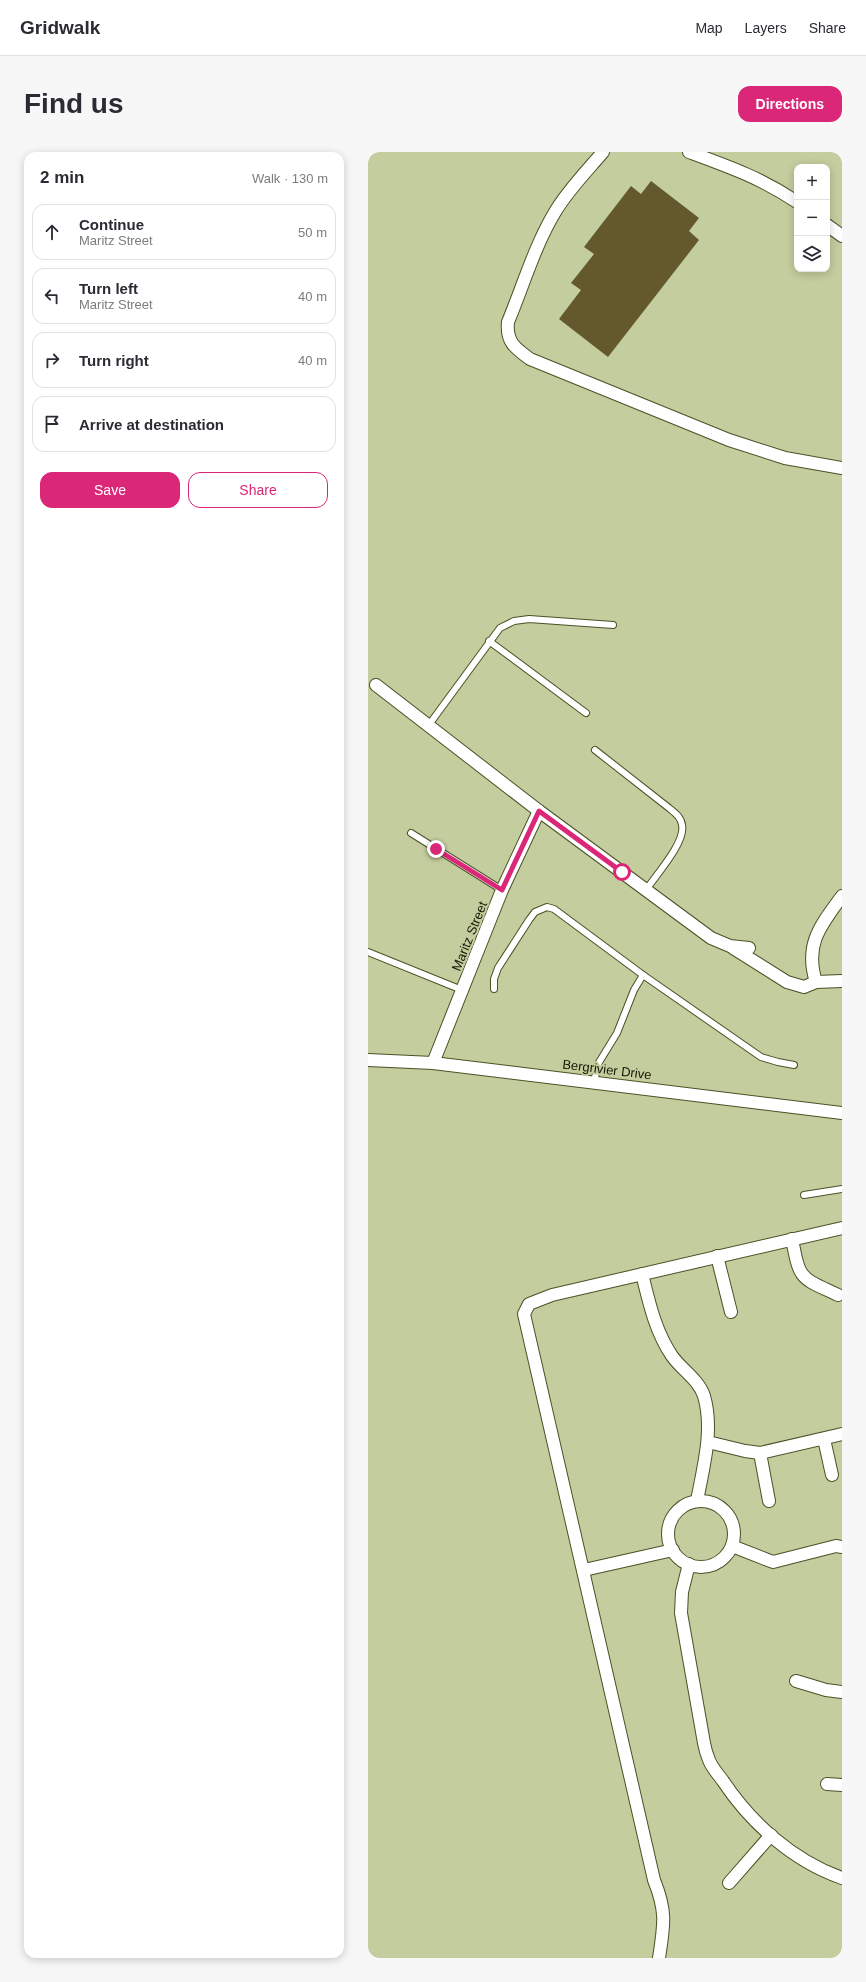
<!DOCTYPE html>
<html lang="en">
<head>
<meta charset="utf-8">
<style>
	:root { --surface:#fff; --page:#f7f7f7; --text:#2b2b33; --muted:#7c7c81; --line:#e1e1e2; --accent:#db2777 }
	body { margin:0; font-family:Helvetica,sans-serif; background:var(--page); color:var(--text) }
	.controls { position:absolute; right:12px; top:12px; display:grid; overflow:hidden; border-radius:8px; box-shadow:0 2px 10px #0003 }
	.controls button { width:36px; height:36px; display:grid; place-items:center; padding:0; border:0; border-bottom:1px solid var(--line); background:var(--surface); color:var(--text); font:20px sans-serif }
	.stop { position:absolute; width:12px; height:12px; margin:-9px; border:3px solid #db2777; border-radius:50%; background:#fff }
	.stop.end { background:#db2777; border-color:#fff; box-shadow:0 1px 4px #0008 }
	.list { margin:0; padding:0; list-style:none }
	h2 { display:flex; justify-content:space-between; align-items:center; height:52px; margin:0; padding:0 16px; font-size:17px }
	h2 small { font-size:13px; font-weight:400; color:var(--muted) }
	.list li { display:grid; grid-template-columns:26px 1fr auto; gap:12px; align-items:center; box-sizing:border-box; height:56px; margin:0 8px 8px; padding:0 8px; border:1px solid var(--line); border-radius:12px }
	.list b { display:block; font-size:15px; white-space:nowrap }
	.list p { margin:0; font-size:13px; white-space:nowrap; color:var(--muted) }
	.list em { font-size:13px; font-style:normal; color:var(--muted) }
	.actions { display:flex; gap:8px; padding:12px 16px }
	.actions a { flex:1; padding:9px 0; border:1px solid var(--accent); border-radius:12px; text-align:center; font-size:14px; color:var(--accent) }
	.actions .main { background:var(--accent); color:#fff }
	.icon { flex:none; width:22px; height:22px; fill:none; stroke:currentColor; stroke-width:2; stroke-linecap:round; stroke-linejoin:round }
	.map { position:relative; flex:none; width:474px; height:1806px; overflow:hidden; border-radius:12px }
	header { display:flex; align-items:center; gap:24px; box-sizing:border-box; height:56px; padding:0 20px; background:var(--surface); border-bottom:1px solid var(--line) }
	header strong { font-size:19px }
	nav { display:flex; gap:22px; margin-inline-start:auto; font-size:14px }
	.intro { display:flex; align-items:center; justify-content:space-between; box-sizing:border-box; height:96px; padding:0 24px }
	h1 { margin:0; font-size:28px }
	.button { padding:10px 18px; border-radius:12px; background:var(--accent); color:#fff; font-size:14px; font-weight:700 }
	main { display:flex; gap:24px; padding:0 24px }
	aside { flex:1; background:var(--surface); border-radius:12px; box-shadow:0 2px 10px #0003 }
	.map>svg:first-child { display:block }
</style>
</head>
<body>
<header>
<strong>Gridwalk</strong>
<nav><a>Map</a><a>Layers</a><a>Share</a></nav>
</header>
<div class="intro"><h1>Find us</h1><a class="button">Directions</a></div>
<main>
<aside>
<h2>2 min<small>Walk · 130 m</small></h2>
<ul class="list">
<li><svg class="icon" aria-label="ahead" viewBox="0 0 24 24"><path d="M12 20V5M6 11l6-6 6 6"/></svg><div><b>Continue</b><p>Maritz Street</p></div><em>50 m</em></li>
<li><svg class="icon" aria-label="left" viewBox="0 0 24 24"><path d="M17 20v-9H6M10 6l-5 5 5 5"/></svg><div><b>Turn left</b><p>Maritz Street</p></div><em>40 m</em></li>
<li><svg class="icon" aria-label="right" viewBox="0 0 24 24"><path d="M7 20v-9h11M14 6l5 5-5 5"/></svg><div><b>Turn right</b></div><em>40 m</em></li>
<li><svg class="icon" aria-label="arrive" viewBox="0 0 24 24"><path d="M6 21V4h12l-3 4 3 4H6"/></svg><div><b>Arrive at destination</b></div></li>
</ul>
<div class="actions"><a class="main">Save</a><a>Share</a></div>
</aside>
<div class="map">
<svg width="474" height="1806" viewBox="0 0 474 1806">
	<rect width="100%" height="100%" fill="#c4cd9e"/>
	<!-- building -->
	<polygon fill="#63592d" points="283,29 331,66 321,79 331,88 240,205 191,167 213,138 203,131 226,102 216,95 263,34 273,42"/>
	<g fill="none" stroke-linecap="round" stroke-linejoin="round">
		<defs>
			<g id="service">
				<polyline points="121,489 218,561"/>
				<polyline points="60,574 132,476 146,469 161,467 245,473"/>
				<path d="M227,598l74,58c6,5 12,9 13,17 4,17 -26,50 -36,65"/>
				<polyline points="43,681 134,738"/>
				<polyline points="0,800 94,838"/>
				<polyline points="126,837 126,827 130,816 161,768 167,760 179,755 186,757 275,823 393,905 410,910 426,913"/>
				<polyline points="226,930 230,912 249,881 266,838 275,823"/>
				<polyline points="436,1043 474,1037"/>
			</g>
			<g id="minor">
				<path d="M235,0c-16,19 -35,38 -48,60 -20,33 -32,74 -47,110 -2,20 7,26 22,37l199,81 56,18 57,10"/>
				<path d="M321,0c41,15 72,26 108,50"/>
				<polyline points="459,73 474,84"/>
				<polyline points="8,533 171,659"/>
				<polyline points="365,796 419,830 436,835 448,830 474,829"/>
				<path d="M448,830c-12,-38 5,-57 26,-86"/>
				<polyline points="0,908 65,911 474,961"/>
				<polyline points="65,911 134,738 171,659 343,786 362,794 381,796"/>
				<path d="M424,1087c8,42 8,38 46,56"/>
				<polyline points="349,1104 363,1160"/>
				<path d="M274,1122c7,28 13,57 30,82 9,13 27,24 32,40 10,34 -1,72 -7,105"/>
				<polyline points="456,1287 464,1323"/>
				<polyline points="340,1290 377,1299 392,1301 474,1282"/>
				<polyline points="392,1301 401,1349"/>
				<circle cx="333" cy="1382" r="33"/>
				<polyline points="364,1394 405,1410 468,1394 474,1395"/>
				<path d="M321,1412l-7,28 -1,21 23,130c1,6 3,12 5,17 3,8 9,14 14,21 28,42 70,80 119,97"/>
				<polyline points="216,1418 305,1398"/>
				<polyline points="428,1529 458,1538 474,1540"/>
				<polyline points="459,1632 474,1633"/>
				<polyline points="361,1731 403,1683"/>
				<path d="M291,1806c5,-33 8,-46 -5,-78l-130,-566 5,-10 23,-9 290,-67"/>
			</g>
		</defs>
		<!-- service casing -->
		<use href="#service" stroke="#4a5126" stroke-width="8"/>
		<!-- minor casing -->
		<use href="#minor" stroke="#4a5126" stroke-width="14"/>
		<!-- service -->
		<use href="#service" stroke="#fff" stroke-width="6"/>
		<!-- minor -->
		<use href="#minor" stroke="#fff" stroke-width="12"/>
	</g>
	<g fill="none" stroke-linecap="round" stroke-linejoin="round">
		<!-- route -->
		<polyline stroke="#db2777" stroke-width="5" points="68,697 134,738 171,659 254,720"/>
	</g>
	<g text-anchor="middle" stroke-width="4" stroke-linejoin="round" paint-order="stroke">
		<!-- street labels -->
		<g font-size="13" fill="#141706" stroke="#c4cd9e">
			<text transform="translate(101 784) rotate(-68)" y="5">Maritz Street</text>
			<text transform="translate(239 917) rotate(7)" y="5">Bergrivier Drive</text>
		</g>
	</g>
</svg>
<div class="controls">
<button>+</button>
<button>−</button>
<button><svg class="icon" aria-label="layers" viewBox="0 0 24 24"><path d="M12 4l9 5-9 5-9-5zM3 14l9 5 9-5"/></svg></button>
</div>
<div class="stop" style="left:254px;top:720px"></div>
<div class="stop end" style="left:68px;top:697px"></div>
</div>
</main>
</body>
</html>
